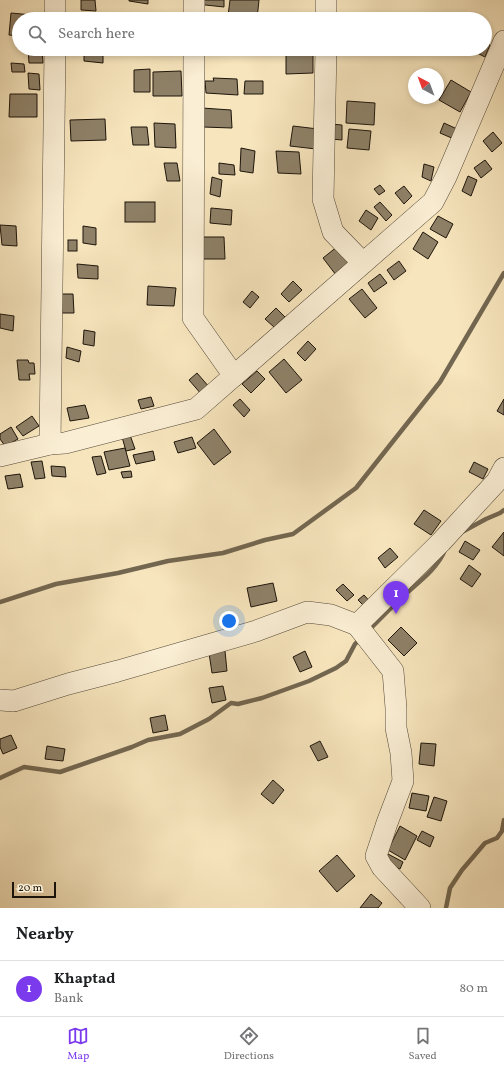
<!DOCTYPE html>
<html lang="en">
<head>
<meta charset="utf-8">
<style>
	:root { --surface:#fff; --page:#f6f6f6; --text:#202124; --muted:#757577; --line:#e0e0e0; --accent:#7c3aed }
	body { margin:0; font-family:Vollkorn,serif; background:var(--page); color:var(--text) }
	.compass { position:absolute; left:408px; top:68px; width:36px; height:36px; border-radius:50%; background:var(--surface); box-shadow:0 2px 6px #0003; rotate:319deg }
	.scale { position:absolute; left:12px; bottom:10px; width:44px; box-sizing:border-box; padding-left:4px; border:2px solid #1d150b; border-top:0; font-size:11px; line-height:14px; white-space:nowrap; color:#1d150b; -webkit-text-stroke:3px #faeed4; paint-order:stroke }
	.you { position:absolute; left:229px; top:621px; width:14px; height:14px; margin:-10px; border:3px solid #fff; border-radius:50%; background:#1a73e8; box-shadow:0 0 0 6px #1a73e833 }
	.badge { display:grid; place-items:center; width:26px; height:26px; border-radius:50%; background:var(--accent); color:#fff; font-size:13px; font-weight:700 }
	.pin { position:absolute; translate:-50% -33px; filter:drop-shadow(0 1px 2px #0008) }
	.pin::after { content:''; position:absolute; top:21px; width:14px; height:12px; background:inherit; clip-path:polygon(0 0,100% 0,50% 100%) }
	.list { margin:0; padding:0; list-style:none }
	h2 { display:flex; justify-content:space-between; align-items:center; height:52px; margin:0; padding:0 16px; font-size:17px }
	h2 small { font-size:13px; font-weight:400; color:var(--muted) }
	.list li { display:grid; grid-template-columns:26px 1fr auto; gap:12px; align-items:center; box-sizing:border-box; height:56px; padding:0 16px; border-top:1px solid var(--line) }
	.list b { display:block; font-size:15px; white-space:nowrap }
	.list p { margin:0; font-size:13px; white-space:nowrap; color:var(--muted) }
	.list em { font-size:13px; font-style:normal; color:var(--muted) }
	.icon { flex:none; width:22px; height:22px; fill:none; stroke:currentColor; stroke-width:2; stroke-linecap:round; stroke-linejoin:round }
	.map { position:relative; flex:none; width:504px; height:908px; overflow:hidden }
	.search { position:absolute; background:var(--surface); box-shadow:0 2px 6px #0003; left:12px; right:12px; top:12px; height:44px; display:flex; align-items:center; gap:10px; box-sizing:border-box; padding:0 14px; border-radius:22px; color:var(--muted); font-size:15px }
	.sheet { height:108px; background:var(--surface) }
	nav { display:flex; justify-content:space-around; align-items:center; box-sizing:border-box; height:56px; border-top:1px solid var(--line); background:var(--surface); font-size:11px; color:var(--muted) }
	nav a { display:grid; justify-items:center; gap:2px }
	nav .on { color:var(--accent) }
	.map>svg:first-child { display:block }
</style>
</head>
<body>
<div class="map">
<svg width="504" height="908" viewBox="0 0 504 908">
	<rect width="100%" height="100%" fill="#f7e5bd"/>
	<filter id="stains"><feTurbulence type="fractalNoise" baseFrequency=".005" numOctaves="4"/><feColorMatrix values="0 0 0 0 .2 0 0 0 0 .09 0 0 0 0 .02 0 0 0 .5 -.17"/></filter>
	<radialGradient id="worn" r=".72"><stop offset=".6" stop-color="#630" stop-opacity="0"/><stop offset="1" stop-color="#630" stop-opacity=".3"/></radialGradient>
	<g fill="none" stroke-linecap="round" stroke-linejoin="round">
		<!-- stream -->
		<g stroke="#736751" stroke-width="4.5">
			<polyline points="462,532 486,519 500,513 504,510"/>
			<polyline points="0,602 56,584 118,573 168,561 223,553 265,540 293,534 356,488 440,382 504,273"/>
			<path d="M368,631c11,-11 22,-22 33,-33 15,-14 36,-28 44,-48"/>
			<polyline points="0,778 24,767 60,772 132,747 148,740 180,734 209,719 231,703 238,704 262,698 309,681 336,668 346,661 355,644 361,638"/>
			<polyline points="446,908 450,888 462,870 485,843 497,838 502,831 504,820"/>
		</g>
	</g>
	<!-- building -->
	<g fill="#8e8168" stroke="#1d150b">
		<polygon points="81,0 95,0 96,11 81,10"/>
		<polygon points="129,0 148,0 148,4 129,1"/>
		<polygon points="196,0 224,0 224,7 196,4"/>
		<polygon points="230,0 259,0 257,19 228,16"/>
		<polygon points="11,13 43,16 43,19 19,19 19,36 9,35"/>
		<polygon points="485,43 490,45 485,57 473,51 474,49 485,49"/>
		<polygon points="28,49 42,49 43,63 29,63"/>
		<polygon points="90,49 103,49 103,63 84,61 84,54 90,55"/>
		<polygon points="286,50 313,50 313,73 286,74"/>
		<polygon points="11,63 24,64 25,72 12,72"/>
		<polygon points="150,69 150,92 134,92 134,70"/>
		<polygon points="181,71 182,96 153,96 153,72"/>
		<polygon points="28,73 39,74 40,90 29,89"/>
		<polygon points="213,78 237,79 238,95 206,93 205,81 214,81"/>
		<polygon points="451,80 471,92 460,112 439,100"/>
		<polygon points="245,81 263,81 263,94 244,94"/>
		<polygon points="10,94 37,94 37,117 9,117"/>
		<polygon points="347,101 375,103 374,125 346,123"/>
		<polygon points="202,108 231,110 232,128 203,127"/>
		<polygon points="105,119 106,140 71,141 70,120"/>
		<polygon points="154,123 175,124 176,148 155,147"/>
		<polygon points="444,123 457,129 454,139 440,133"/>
		<polygon points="331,124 342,125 342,140 331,139"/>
		<polygon points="293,126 318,129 316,149 290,146"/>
		<polygon points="131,127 147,127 149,145 133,145"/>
		<polygon points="349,129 371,131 369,150 347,148"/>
		<polygon points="493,132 502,143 492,152 483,141"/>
		<polygon points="241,148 255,151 253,173 240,171"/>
		<polygon points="276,151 299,152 301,174 278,173"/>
		<polygon points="485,160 492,169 481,178 474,168"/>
		<polygon points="164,163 177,163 180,181 167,181"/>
		<polygon points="219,163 234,165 235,175 219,174"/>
		<polygon points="424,164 434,167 431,181 422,177"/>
		<polygon points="468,176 477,180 471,196 462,191"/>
		<polygon points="212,177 222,180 220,197 210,194"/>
		<polygon points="380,185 385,191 379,195 374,189"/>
		<polygon points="404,186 412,196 404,204 395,193"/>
		<rect x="125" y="202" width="30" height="20"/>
		<polygon points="380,202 392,215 386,221 374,207"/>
		<polygon points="211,208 232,210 231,225 210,223"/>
		<polygon points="366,210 378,218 371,230 359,221"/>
		<polygon points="438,216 453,224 446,238 430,229"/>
		<polygon points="0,225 16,226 17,246 2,245"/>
		<polygon points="83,226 96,228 96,245 83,243"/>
		<polygon points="423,232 438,242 428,259 413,249"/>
		<polygon points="203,237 224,237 225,259 203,259"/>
		<rect x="68" y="240" width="9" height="11"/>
		<polygon points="338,246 351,263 336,275 323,258"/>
		<polygon points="399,261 406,271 394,280 387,270"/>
		<polygon points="77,264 98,266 98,279 78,278"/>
		<polygon points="380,274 387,283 374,292 368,283"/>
		<polygon points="293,281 302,290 289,302 281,294"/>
		<polygon points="148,286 176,288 174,306 147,305"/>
		<polygon points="362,289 377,308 365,318 349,299"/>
		<polygon points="252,291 259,297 250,308 243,302"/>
		<polygon points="60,294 73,294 74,313 62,313"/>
		<polygon points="276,308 285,317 274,327 265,319"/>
		<polygon points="0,314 14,316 13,331 0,328"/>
		<polygon points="84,330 95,332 94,346 83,344"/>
		<polygon points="308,341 316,349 305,361 297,353"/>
		<polygon points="67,347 81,351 79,362 66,358"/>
		<polygon points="284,359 302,380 286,393 269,372"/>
		<polygon points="17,360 28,360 29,363 34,363 35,374 29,374 30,380 19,380"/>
		<polygon points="257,371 265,379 251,393 242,384"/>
		<polygon points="197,373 210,388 202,395 189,380"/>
		<polygon points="151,397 154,406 141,409 138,400"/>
		<polygon points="240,399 250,410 244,417 233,405"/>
		<polygon points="504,399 504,415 497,411"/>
		<polygon points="85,405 89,418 70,421 67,408"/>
		<polygon points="32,416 39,426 23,436 16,427"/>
		<polygon points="11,427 18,439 5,446 0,439 0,434"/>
		<polygon points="214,429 231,452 214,465 197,443"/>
		<polygon points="130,435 135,449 126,451 122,437"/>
		<polygon points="192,437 196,448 178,453 174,442"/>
		<polygon points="125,448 130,466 109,470 104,452"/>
		<polygon points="153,451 155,460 136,464 133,455"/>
		<polygon points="101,456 106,473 97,475 92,457"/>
		<polygon points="42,461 45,478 35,479 31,462"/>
		<polygon points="474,462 488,469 483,479 469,472"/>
		<polygon points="51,466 65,467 66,477 52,476"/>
		<polygon points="131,471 132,477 123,478 121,472"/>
		<polygon points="20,474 23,487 8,489 5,476"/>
		<polygon points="424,510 441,521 431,535 414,524"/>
		<polygon points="504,532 504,556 492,547"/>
		<polygon points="465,541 480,550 473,560 459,552"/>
		<polygon points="390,548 398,557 385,568 378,558"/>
		<polygon points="469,565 481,574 472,587 460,579"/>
		<polygon points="273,583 277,601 251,607 247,588"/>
		<polygon points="343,584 354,595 347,601 336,590"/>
		<polygon points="364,595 372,604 367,609 358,600"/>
		<polygon points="401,627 417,643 404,656 388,640"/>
		<polygon points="225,651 227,671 212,673 209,653"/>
		<polygon points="305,651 312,667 300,672 293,657"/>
		<polygon points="223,686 226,700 212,703 209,688"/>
		<polygon points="165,715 168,730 153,733 150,718"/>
		<polygon points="11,735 17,748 3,754 0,747 0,739"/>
		<polygon points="320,741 328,757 318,761 310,746"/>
		<polygon points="421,743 436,744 434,766 419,764"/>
		<polygon points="47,746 65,749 63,761 45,759"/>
		<polygon points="273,780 284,790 273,804 261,794"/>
		<polygon points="412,793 429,796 426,811 409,808"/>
		<polygon points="434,797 447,801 441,821 427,817"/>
		<polygon points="400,826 417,836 405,860 388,850"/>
		<polygon points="422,831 434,837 430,847 417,840"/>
		<polygon points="388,854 403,862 400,869 385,862"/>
		<polygon points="337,855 355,876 337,892 319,871"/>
		<polygon points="371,894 382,903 378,908 360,908"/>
	</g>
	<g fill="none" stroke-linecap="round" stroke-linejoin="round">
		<defs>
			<g id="minor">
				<polyline points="55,19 55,0"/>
				<polyline points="194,19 194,0"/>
				<polyline points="326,19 326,0"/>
				<polyline points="194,49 193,318 234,376"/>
				<polyline points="326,49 323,199 333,232 363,263"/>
				<polyline points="50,444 55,49"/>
				<polyline points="0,456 50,444 65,443 196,409 433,202 446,177 504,41"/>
				<polyline points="0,700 14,701 68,684 118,671 256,631 307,612 331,615 357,625"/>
				<polyline points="420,908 382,867 376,856 387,823 403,781 401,753 396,728 396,708 393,671 357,625 441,542 497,481 504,468"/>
			</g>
		</defs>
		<!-- minor casing -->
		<use href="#minor" stroke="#544938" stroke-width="22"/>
		<!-- minor -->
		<use href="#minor" stroke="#faeed4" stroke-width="21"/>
	</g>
	<rect width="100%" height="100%" filter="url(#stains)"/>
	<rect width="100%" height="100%" fill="url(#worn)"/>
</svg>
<svg class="compass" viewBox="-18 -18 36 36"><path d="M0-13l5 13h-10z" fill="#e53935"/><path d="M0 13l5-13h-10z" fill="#757577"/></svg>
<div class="scale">20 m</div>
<div class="you"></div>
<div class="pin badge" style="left:396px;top:614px">1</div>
<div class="search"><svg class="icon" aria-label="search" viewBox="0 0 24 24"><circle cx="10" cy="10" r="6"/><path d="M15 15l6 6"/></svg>Search here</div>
</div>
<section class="sheet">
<h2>Nearby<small></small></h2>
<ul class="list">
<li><span class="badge">1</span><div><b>Khaptad</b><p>Bank</p></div><em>80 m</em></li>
</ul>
</section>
<nav>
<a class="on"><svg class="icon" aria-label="map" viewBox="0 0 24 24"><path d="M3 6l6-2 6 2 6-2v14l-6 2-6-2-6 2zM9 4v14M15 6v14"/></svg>Map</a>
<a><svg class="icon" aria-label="directions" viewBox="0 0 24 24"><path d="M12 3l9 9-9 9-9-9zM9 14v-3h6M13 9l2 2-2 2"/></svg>Directions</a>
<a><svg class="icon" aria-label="saved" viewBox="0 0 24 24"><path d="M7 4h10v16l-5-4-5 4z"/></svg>Saved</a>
</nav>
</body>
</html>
